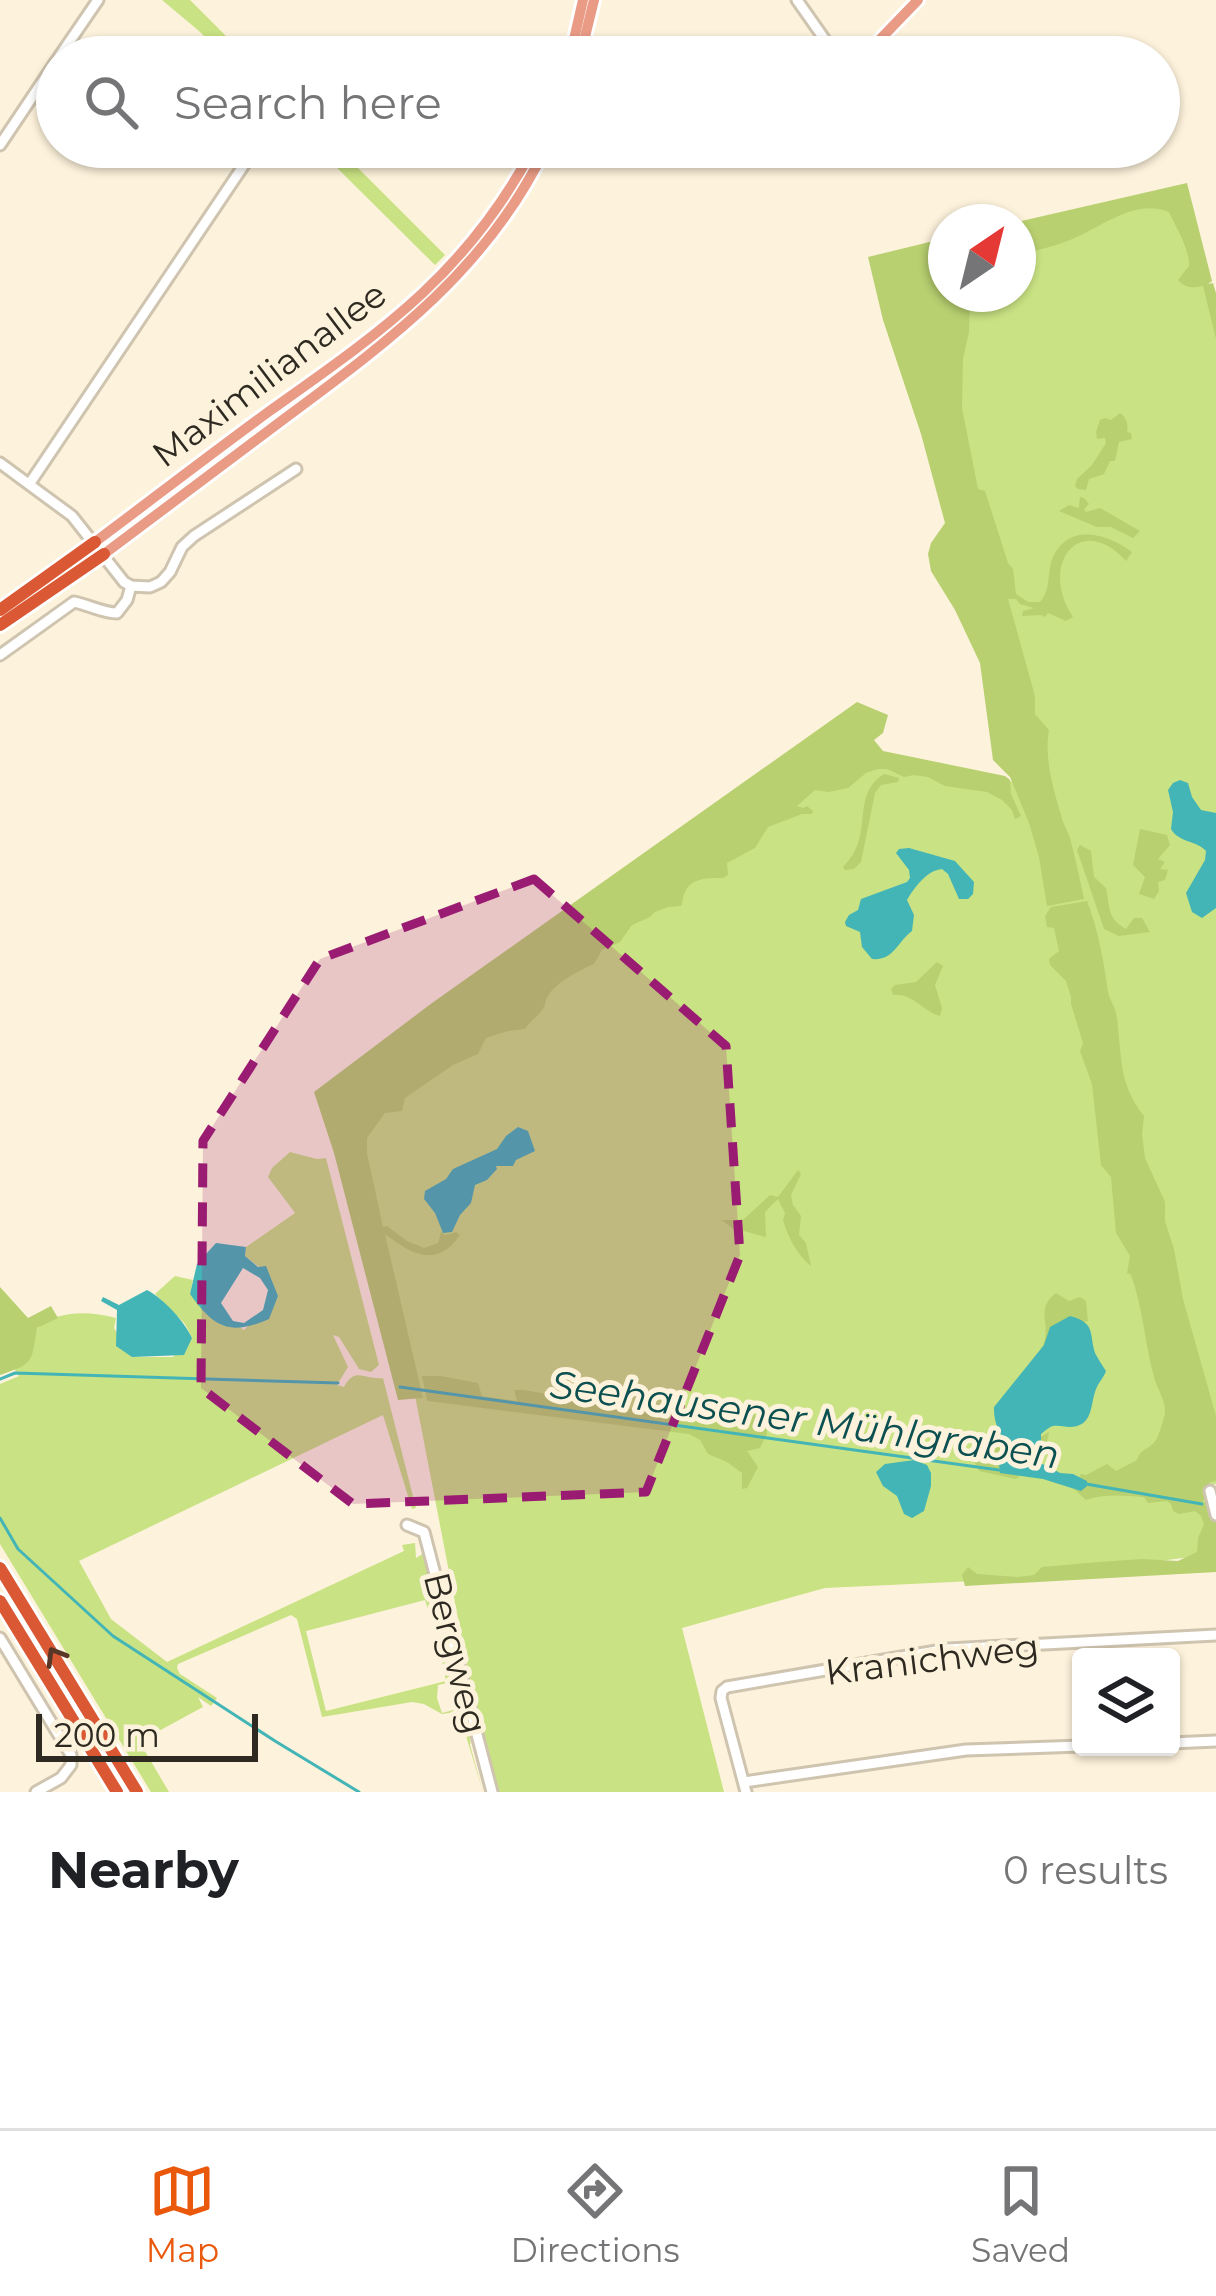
<!DOCTYPE html>
<html lang="en">
<head>
<meta charset="utf-8">
<style>
	:root { --surface:#fff; --page:#f2f2f2; --text:#202124; --muted:#757577; --line:#e0e0e0; --accent:#ea580c }
	body { margin:0; font-family:Montserrat,sans-serif; background:var(--page); color:var(--text) }
	.controls { position:absolute; right:36px; bottom:36px; display:grid; overflow:hidden; border-radius:12px; box-shadow:0 3px 9px #0004 }
	.controls button { width:108px; height:108px; display:grid; place-items:center; padding:0; border:0; border-bottom:3px solid var(--line); background:var(--surface); color:var(--text); font:60px sans-serif }
	.compass { position:absolute; left:928px; top:204px; width:108px; height:108px; border-radius:50%; background:var(--surface); box-shadow:0 3px 9px #0004; rotate:35deg }
	.scale { position:absolute; left:36px; bottom:30px; width:222px; box-sizing:border-box; padding-left:12px; border:6px solid #2e2a21; border-top:0; font-size:33px; line-height:42px; white-space:nowrap; color:#2e2a21; -webkit-text-stroke:9px #fdf2db; paint-order:stroke }
	.list { margin:0; padding:0; list-style:none }
	h2 { display:flex; justify-content:space-between; align-items:center; height:156px; margin:0; padding:0 48px; font-size:51px }
	h2 small { font-size:39px; font-weight:400; color:var(--muted) }
	.icon { flex:none; width:66px; height:66px; fill:none; stroke:currentColor; stroke-width:2; stroke-linecap:round; stroke-linejoin:round }
	.map { position:relative; flex:none; width:1216px; height:1792px; overflow:hidden }
	.search { position:absolute; background:var(--surface); box-shadow:0 3px 9px #0004; left:36px; right:36px; top:36px; height:132px; display:flex; align-items:center; gap:30px; box-sizing:border-box; padding:0 42px; border-radius:66px; color:var(--muted); font-size:45px }
	.sheet { height:336px; background:var(--surface) }
	nav { display:flex; justify-content:space-around; align-items:center; box-sizing:border-box; height:168px; border-top:3px solid var(--line); background:var(--surface); font-size:33px; color:var(--muted) }
	nav a { display:grid; justify-items:center; gap:6px }
	nav .on { color:var(--accent) }
	.map>svg:first-child { display:block }
</style>
</head>
<body>
<div class="map">
<svg width="1216" height="1792" viewBox="0 0 1216 1792">
	<rect width="100%" height="100%" fill="#fdf2db"/>
	<!-- green -->
	<g fill="#c9e283">
		<polygon points="162,0 190,0 247,57 225,57 199,31"/>
		<polygon points="316,147 337,147 445,255 435,265"/>
		<polygon points="1184,189 1216,316 1216,1484 1207,1486 1214,1554 1017,1579 825,1588 682,1628 724,1792 498,1792 468,1670 411,1375 355,1121 857,751 1025,784 899,258 946,294 1018,294 1018,229"/>
		<path d="M290,1152l27,7 9,-1 53,207 -8,7 -12,-3 -20,-32 -6,-2 15,32 -11,18 7,2c11,-21 20,-7 39,-9l33,130 -4,1 -29,-94 -304,146 32,58 56,43 237,-111 -2,-6 13,-2 1,15 10,-6c5,20 20,49 4,63l-5,-15 -119,31 20,80 120,-30 -4,-21 9,-3 7,24 -20,4 -1,13 5,15 15,-4c5,11 16,25 13,36l13,47 -23,-76 -4,-4 -14,2 -18,-10 -12,-2 -90,15 -25,-98 -6,-4 -113,49 -1,4 3,6 37,24 -6,8 -13,-9 5,10 -59,32 -1,9 26,44h-18l-151,-248v-160l19,-8 -4,-6c7,-13 14,-35 24,-43 22,-18 52,-15 77,-9l-2,10 18,29h41l19,-19 -7,-14 -30,-30 20,-18 18,4 -3,14 54,36 34,-34 -19,-29 -14,-11 1,-9 49,-34 -27,-36 4,-9z"/>
	</g>
	<!-- forest -->
	<g fill="#b8d070">
		<path d="M1187,183l25,98 -4,3 5,-1 3,10v46l-13,-53c-10,2 -17,3 -25,-6l11,-14c1,-16 -13,-39 -20,-54 -35,-15 -71,18 -102,29 -15,6 -33,10 -49,14l-1,-33z"/>
		<path d="M946,238v56h24l-1,38 -6,27 -1,49 16,81 7,2 23,72 5,6 3,25 12,8h12c12,-14 6,-31 14,-47 17,-33 55,-20 78,-3l-6,9c-46,-51 -88,4 -53,56l-7,4 -18,-8 -3,4 -4,-2 -19,1 1,-5 11,-3 -14,-4 -4,-5h-8l27,97v18l14,16c-5,27 4,58 12,85 2,9 8,18 10,27 5,19 9,38 13,57l-37,7 -8,-49 -10,-34 -19,-46 -17,-17 -13,-97 -25,-53 -24,-39 -3,-17 3,-11 14,-20 -24,-89 -38,-114 -15,-63z"/>
		<path d="M1120,413c6,4 9,12 7,19l4,1 1,6 -13,3 -4,19h-5l-6,13 -15,5 -3,11 -8,-1 -3,-3 2,-7 15,-14 14,-22 -1,-5 -8,1 -1,-7 4,-12 5,-2 6,2z"/>
		<polygon points="1080,497 1084,498 1089,504 1084,509 1086,512 1100,508 1140,531 1133,538 1111,527 1097,527 1059,511 1069,505 1079,508"/>
		<path d="M857,702l31,13 -5,18 -9,7 9,11 122,25 5,4 1,14 10,22 -6,3 -3,-9 -10,-10 -15,-8 -42,-6 -17,-9 -14,-2 -10,2 -17,-8h-9l-12,4 -18,15 -19,4 -14,-2 -18,16 6,2 4,-2 6,5 -1,3h-10l-34,13 -13,21 -28,15 1,12 -5,3c-11,0 -30,-1 -37,12 -3,5 -3,11 -5,16l-13,1 -13,5 -5,5 -18,8 -12,17 -18,8 -8,14c-14,6 -40,19 -47,34 -2,2 -1,6 -3,9 -4,8 -13,13 -19,22l-17,2 -22,7 -8,16 -25,11 -48,33 -3,13 -17,2 -18,25v15l16,74 4,-1 20,15 17,7 14,-5 3,-11 4,3 11,-3 4,3c-24,35 -50,18 -75,-1l38,164 -25,2 -64,-247 -20,-61 118,-89z"/>
		<path d="M884,774l15,4 -1,4 -17,3 -6,8 -14,69 -7,7 -9,1 -2,-3c33,-32 6,-71 41,-93z"/>
		<polygon points="1140,829 1167,835 1170,845 1158,859 1165,862 1160,869 1168,870 1165,880 1158,882 1159,891 1154,899 1139,894 1145,877 1133,865"/>
		<path d="M1080,845l11,6 3,26 12,11c4,18 1,31 20,41l8,-11h8l8,14 -31,4 -15,-7 -27,-79z"/>
		<path d="M1087,901c11,28 17,61 21,91 2,9 8,16 9,26 5,39 1,65 27,98l-2,18 3,24 20,44v19l9,28 9,50 33,117v65l-6,1 -8,23 4,-5 10,-2v74l-251,14 -3,-11 6,-8 9,7 41,3 16,-2 8,-8 57,-5 43,-3 36,2 19,-9 1,-14 6,-14 -3,-8 -6,-5 -16,3 -6,-3 -2,-7 -4,-3 -19,2 -4,-6c-18,-1 -39,-4 -58,3l-13,-12 8,-14 5,1 21,-11 9,7 21,-11c4,-12 12,-10 19,-20 3,-5 8,-21 9,-27 1,-13 -8,-24 -11,-36 -9,-33 -11,-69 -23,-102l-4,-2 3,-17 -14,-23 -5,-56 -10,-12 -9,-81 -12,-33 3,-8 -12,-39v-7l-5,-16 -16,-16 -1,-6 10,-8 -5,-23 -7,-1 -2,-11 6,-9z"/>
		<path d="M937,962l6,4 -8,19 7,23 -2,8c-18,-5 -27,-23 -47,-21l-2,-6 4,-4 21,-3z"/>
		<path d="M798,1170l3,4 -10,21 2,10 8,11 -2,19 7,8 5,23c-14,-11 -23,-29 -28,-46l2,-7 -7,-14 -13,13 1,25 -22,-6 -6,2 -16,-13h21l27,-25 8,2z"/>
		<path d="M0,1287l28,31 23,-12 7,12 -21,10c-6,36 -3,35 -37,47z"/>
		<path d="M1056,1293l13,8 11,-4 6,4 2,20 -14,4 -31,33c-2,-7 0,-13 2,-19 4,-20 -9,-30 11,-46z"/>
		<polygon points="422,1376 441,1376 478,1383 482,1396 517,1401 514,1390 524,1390 683,1418 736,1418 739,1412 750,1409 758,1419 767,1424 767,1434 760,1448 747,1451 758,1467 747,1488 742,1489 742,1473 727,1462 708,1454 700,1440 689,1434 427,1401"/>
		<polygon points="1049,1432 1045,1453 1016,1479 979,1471 974,1461 991,1449 999,1438 1030,1443"/>
	</g>
	<!-- water -->
	<g fill="#43b5b7" fill-rule="evenodd">
		<path d="M1180,780l8,3 4,14 9,13 15,3v95l-14,10 -10,-6 -6,-19 19,-33 1,-9c-10,-11 -27,-8 -35,-22l2,-17 -5,-22 5,-7z"/>
		<path d="M909,848l46,13 19,21 -1,12 -5,5h-9l-11,-25 -6,-5c-15,1 -28,19 -35,31l7,15 -2,16c-15,11 -18,30 -40,28l-10,-12 -2,-15 -14,-6 -1,-4 4,-7 9,-5 3,-11 46,-17 3,-4 -1,-8 -13,-17 3,-4z"/>
		<polygon points="518,1127 528,1131 535,1151 516,1160 513,1166 496,1166 497,1169 487,1180 475,1185 471,1203 460,1215 452,1232 443,1233 435,1213 424,1199 425,1191 446,1179 453,1169 497,1149 506,1136"/>
		<path d="M216,1243l30,4 -1,9 13,11 8,-1 12,30 -9,23c-39,17 -55,9 -79,-25l7,-30zM243,1268l17,10 8,12 -5,20 -19,13 -11,-2 -12,-18z"/>
		<path d="M147,1290c17,9 37,31 45,48l-8,17 -52,2 -16,-11 1,-36 -16,-9 2,-4 16,8z"/>
		<path d="M1070,1316c26,7 19,17 25,37 2,4 9,15 11,18 -2,6 -7,11 -10,18 -6,15 -2,38 -27,38 -17,-1 -14,-4 -28,7v10c-28,20 -48,-12 -47,-37l50,-62 6,-18z"/>
		<polygon points="1012,1458 1046,1465 1060,1473 1073,1474 1087,1481 1087,1486 1081,1491 1043,1479 1000,1473 999,1464"/>
		<polygon points="914,1460 927,1465 931,1473 931,1486 924,1511 912,1518 904,1514 897,1496 883,1486 876,1472 885,1464"/>
	</g>
	<g fill="none" stroke-linecap="round" stroke-linejoin="round">
		<!-- stream -->
		<g stroke="#43b5b7" stroke-width="3">
			<polyline points="0,1379 15,1373 338,1383"/>
			<polyline points="400,1387 999,1470"/>
			<polyline points="1086,1484 1202,1504"/>
			<polyline points="0,1518 18,1549 113,1636 275,1741 359,1792"/>
		</g>
		<defs>
			<g id="minor">
				<polyline points="797,0 837,57"/>
				<polyline points="59,57 98,0"/>
				<polyline points="0,145 57,60"/>
				<polyline points="0,463 72,516 124,582 131,586 150,587 161,582 170,572 182,547 194,536 296,469"/>
				<polyline points="30,483 256,147"/>
				<path d="M0,655l74,-53c15,3 29,11 43,11l10,-13 4,-14"/>
				<polyline points="1210,1491 1216,1515"/>
				<polyline points="407,1525 424,1532 492,1792"/>
				<polyline points="0,1638 71,1755 71,1765 61,1778 36,1792"/>
				<polyline points="1171,1743 1216,1741"/>
				<polyline points="744,1782 966,1750 1081,1746"/>
				<polyline points="746,1792 721,1698 722,1691 727,1687 948,1649 1216,1635"/>
			</g>
			<g id="major">
				<polyline points="570,57 583,0"/>
				<polyline points="580,57 594,0"/>
				<polyline points="863,57 918,0"/>
				<path d="M95,542c59,-44 117,-89 176,-132 113,-80 196,-137 263,-263"/>
				<path d="M104,554c62,-46 123,-92 184,-138 104,-77 201,-149 258,-269"/>
			</g>
			<g id="highway">
				<polyline points="0,610 95,542"/>
				<polyline points="0,625 104,554"/>
				<polyline points="0,1568 137,1792"/>
				<polyline points="0,1601 117,1792"/>
			</g>
		</defs>
		<!-- minor casing -->
		<use href="#minor" stroke="#cfc4af" stroke-width="15"/>
		<!-- major casing -->
		<use href="#major" stroke="#fff" stroke-width="16"/>
		<!-- highway casing -->
		<use href="#highway" stroke="#fff" stroke-width="18"/>
		<!-- minor -->
		<use href="#minor" stroke="#fff" stroke-width="9"/>
		<!-- major -->
		<use href="#major" stroke="#e99b85" stroke-width="10"/>
		<!-- highway -->
		<use href="#highway" stroke="#da5934" stroke-width="12"/>
	</g>
	<!-- one-way arrows -->
	<defs><path id="oneway-chevron" d="M-2-3.5L2.5 0L-2 3.5" fill="none" stroke-width="1.6" stroke-linecap="round" stroke-linejoin="round" transform="scale(3)"/></defs>
	<use stroke="#593626" href="#oneway-chevron" transform="translate(55 1656) rotate(-121)"/>
	<!-- marked area -->
	<path fill="#991b72" fill-opacity="0.2" stroke="#991b72" stroke-width="9" stroke-dasharray="24 15" stroke-linejoin="round" d="M534,879l192,167 14,209 -94,237 -293,12 -152,-116 2,-247 117,-182z"/>
	<g text-anchor="middle" stroke-width="10" stroke-linejoin="round" paint-order="stroke">
		<!-- street labels -->
		<g font-size="36" fill="#2e2a21" stroke="#fdf2db">
			<text transform="translate(269 374) rotate(-37)" y="13">Maximilianallee</text>
			<text transform="translate(456 1653) rotate(76)" y="13">Bergweg</text>
			<text transform="translate(932 1659) rotate(-7)" y="13">Kranichweg</text>
		</g>
		<!-- water labels -->
		<g font-size="39" font-style="italic" fill="#0c5051" stroke="#fdf2db">
			<text transform="translate(805 1419) rotate(8)" y="14">Seehausener Mühlgraben</text>
		</g>
	</g>
</svg>
<div class="controls">
<button><svg class="icon" aria-label="layers" viewBox="0 0 24 24"><path d="M12 4l9 5-9 5-9-5zM3 14l9 5 9-5"/></svg></button>
</div>
<svg class="compass" viewBox="-18 -18 36 36"><path d="M0-13l5 13h-10z" fill="#e53935"/><path d="M0 13l5-13h-10z" fill="#757577"/></svg>
<div class="scale">200 m</div>
<div class="search"><svg class="icon" aria-label="search" viewBox="0 0 24 24"><circle cx="10" cy="10" r="6"/><path d="M15 15l6 6"/></svg>Search here</div>
</div>
<section class="sheet">
<h2>Nearby<small>0 results</small></h2>
<ul class="list">
</ul>
</section>
<nav>
<a class="on"><svg class="icon" aria-label="map" viewBox="0 0 24 24"><path d="M3 6l6-2 6 2 6-2v14l-6 2-6-2-6 2zM9 4v14M15 6v14"/></svg>Map</a>
<a><svg class="icon" aria-label="directions" viewBox="0 0 24 24"><path d="M12 3l9 9-9 9-9-9zM9 14v-3h6M13 9l2 2-2 2"/></svg>Directions</a>
<a><svg class="icon" aria-label="saved" viewBox="0 0 24 24"><path d="M7 4h10v16l-5-4-5 4z"/></svg>Saved</a>
</nav>
</body>
</html>
